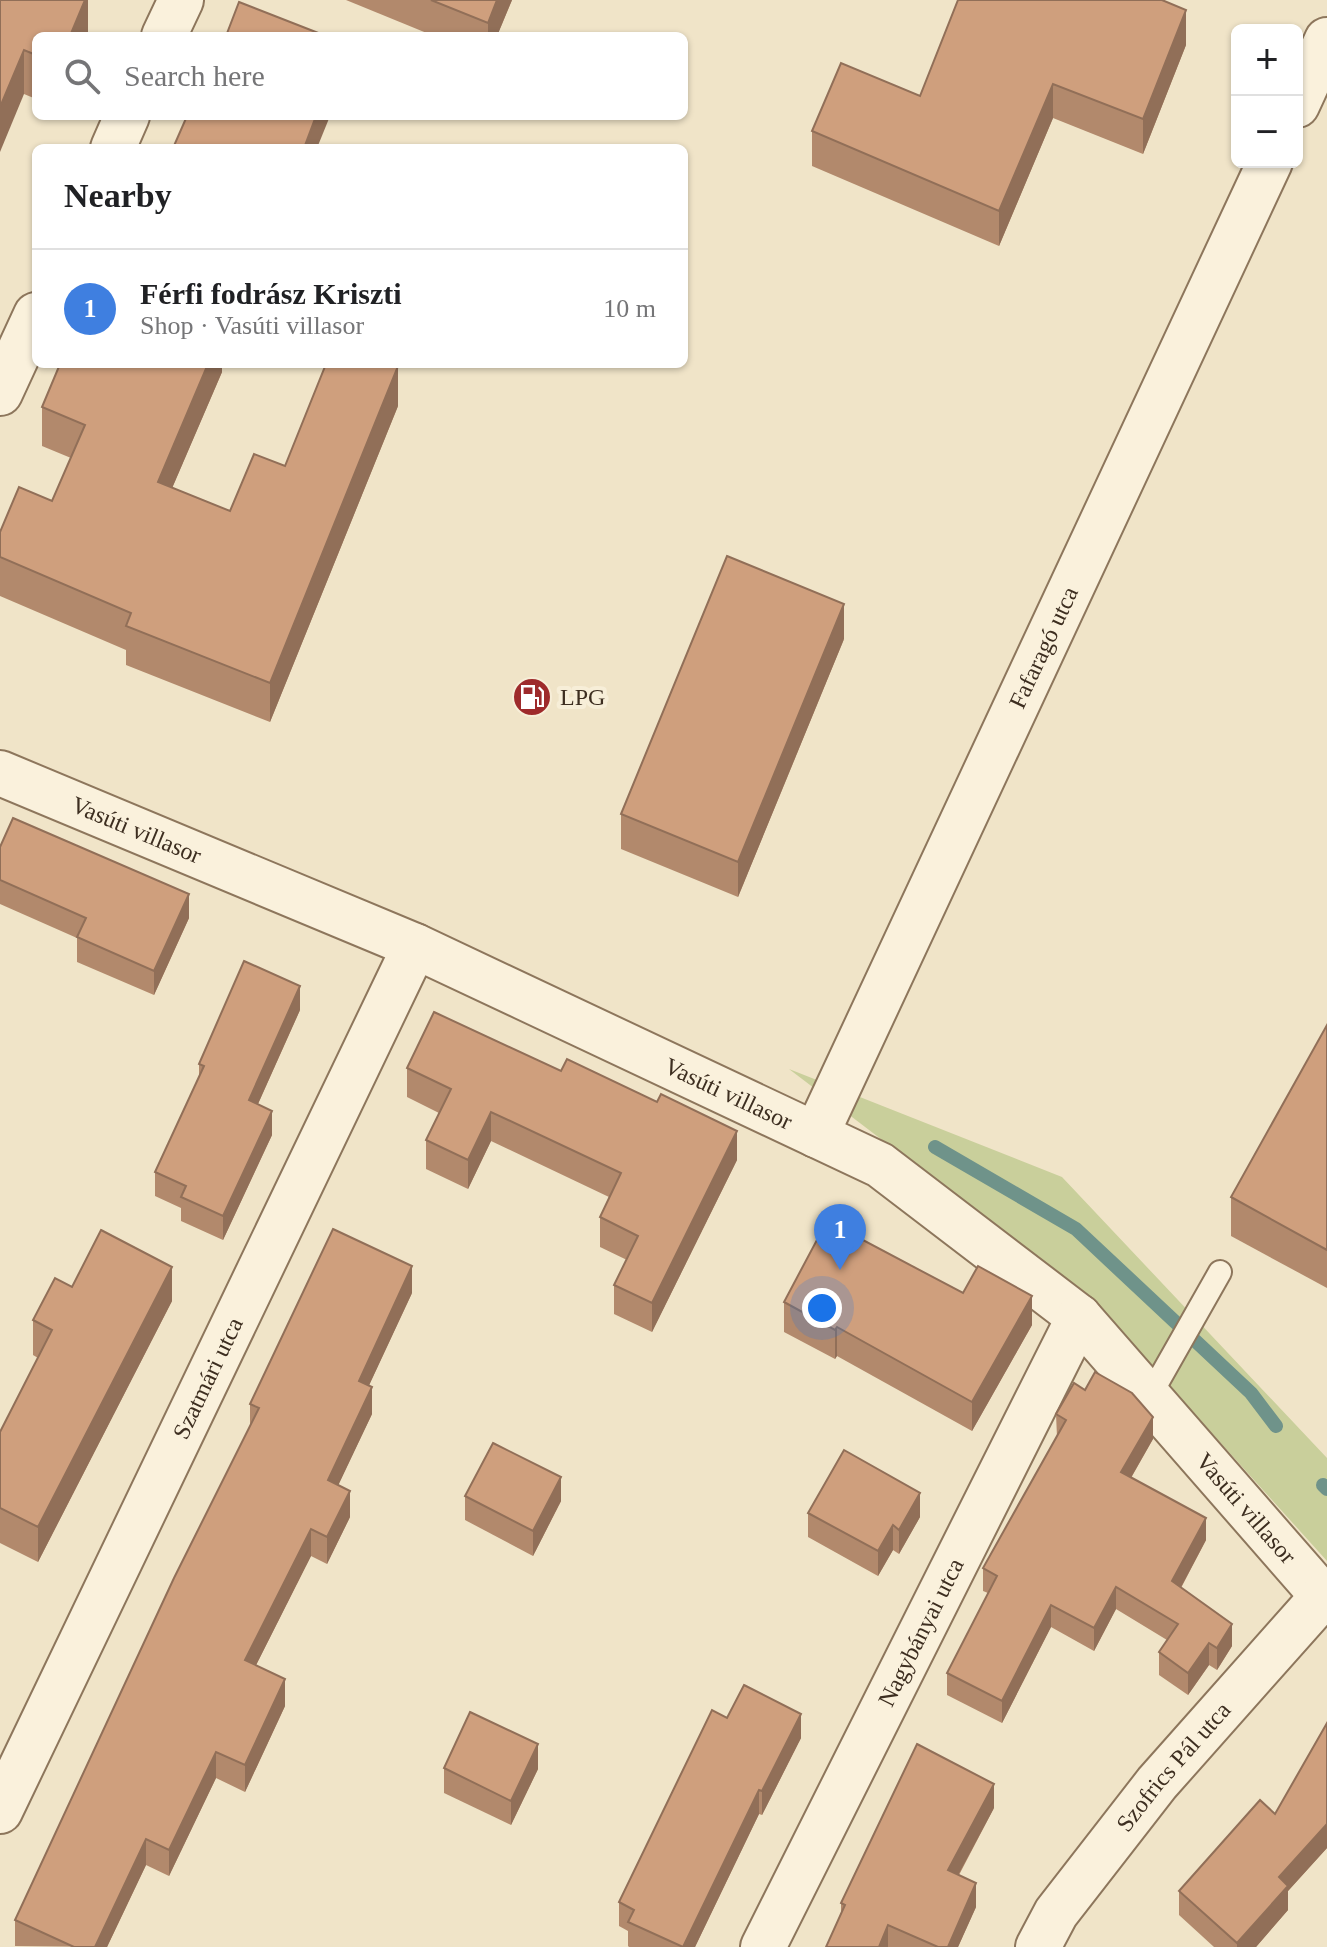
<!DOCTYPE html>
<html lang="en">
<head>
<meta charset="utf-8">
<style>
	:root { --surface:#fff; --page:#f2f2f2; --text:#202124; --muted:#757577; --line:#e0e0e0; --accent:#0f766e }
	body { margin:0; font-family:Georgia,serif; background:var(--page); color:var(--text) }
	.controls { position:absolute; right:24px; top:24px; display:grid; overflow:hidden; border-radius:12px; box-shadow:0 2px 6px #0004 }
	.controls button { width:72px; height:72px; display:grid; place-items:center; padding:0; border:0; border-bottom:2px solid var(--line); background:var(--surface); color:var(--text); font:40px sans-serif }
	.you { position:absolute; left:822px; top:1308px; width:28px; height:28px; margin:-20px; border:6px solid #fff; border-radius:50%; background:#1a73e8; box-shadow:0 0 0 12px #1a73e833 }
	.badge { display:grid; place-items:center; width:52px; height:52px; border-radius:50%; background:var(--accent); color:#fff; font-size:26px; font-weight:700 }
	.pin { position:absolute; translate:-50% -66px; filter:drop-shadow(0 2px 4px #0008) }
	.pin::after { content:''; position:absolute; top:42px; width:28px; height:24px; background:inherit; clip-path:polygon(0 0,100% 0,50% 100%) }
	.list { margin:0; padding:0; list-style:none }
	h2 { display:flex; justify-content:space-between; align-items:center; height:104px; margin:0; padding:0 32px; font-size:34px }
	h2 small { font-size:26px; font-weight:400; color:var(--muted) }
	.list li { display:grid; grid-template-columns:52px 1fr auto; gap:24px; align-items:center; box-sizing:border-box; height:120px; padding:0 32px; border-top:2px solid var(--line) }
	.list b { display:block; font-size:30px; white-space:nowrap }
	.list p { margin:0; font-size:26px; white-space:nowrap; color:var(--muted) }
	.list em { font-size:26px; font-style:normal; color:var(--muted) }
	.icon { flex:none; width:44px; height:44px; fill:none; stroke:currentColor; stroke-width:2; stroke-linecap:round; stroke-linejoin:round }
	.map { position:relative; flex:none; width:1327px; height:1947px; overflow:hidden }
	.search { position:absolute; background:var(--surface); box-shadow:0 2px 6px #0004; left:32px; top:32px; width:656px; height:88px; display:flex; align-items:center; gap:20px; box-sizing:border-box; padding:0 28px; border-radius:12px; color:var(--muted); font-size:30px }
	.panel { position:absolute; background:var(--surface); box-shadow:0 2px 6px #0004; left:32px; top:144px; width:656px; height:224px; border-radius:12px }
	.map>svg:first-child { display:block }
</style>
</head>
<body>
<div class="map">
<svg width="1327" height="1947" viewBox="0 0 1327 1947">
	<rect width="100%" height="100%" fill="#f0e4c8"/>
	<!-- green -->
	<polygon fill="#c9cf9b" points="789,1069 1062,1177 1327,1458 1327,1561 1091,1299"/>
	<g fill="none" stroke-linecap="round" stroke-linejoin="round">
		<!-- stream -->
		<g stroke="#6f938a" stroke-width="14">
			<polyline points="935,1147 1076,1229 1251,1393 1276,1426"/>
			<polyline points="1323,1485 1327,1489"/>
		</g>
		<defs>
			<polyline id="service" points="1148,1399 1220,1272"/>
			<g id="minor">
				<polyline points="164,36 181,0"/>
				<polyline points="1297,105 1327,40"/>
				<polyline points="113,148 127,116"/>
				<polyline points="0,393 36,315"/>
				<path id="s1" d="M0,773l415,173 465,219 199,152 248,284"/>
				<path id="s2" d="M816,1135l454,-973"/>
				<path id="s3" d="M0,1811l415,-865"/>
				<path id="s4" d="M763,1947l316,-630"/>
				<path id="s5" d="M1038,1947l18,-34 101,-130 166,-187"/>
			</g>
		</defs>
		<!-- service casing -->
		<use href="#service" stroke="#8d765c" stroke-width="26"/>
		<!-- minor casing -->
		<use href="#minor" stroke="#8d765c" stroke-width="48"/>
		<!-- service -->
		<use href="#service" stroke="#faf1dc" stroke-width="22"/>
		<!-- minor -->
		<use href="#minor" stroke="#faf1dc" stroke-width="44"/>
	</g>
	<!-- wall -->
	<g fill="#b2896c">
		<polygon points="0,0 88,0 88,36 36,36 36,99 24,94"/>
		<polygon points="346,0 512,0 497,36 434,36"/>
		<polygon points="1186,45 1143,154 1053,118 999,246 812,166 812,131 920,96"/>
		<polygon points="222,364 222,372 172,488 230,511 285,466 398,406 270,722 126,665 126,650 0,596 0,532 52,501 71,458 42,446 42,407"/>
		<polygon points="844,639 738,897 621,849 621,814"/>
		<polygon points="0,847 189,918 154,995 77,962 77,938 0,904"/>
		<polygon points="300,1010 258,1104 272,1135 223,1240 181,1221 181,1208 155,1196 155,1172 199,1079 199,1064"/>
		<polygon points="1327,1025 1327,1288 1231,1236 1231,1197"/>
		<polygon points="407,1068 737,1160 652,1332 614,1314 614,1285 627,1260 600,1247 600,1217 609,1197 491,1141 468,1189 426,1169 426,1140 439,1113 407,1097"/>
		<polygon points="72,1287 172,1301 38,1562 0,1543 0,1432 38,1358 33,1355 33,1320"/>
		<polygon points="412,1293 369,1385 372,1414 338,1485 350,1517 327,1564 311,1556 256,1665 285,1706 245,1792 216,1778 169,1876 146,1865 107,1947 15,1946 15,1920 250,1426 250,1404"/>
		<polygon points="963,1293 1032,1325 972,1431 837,1356 835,1359 784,1332 784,1302"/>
		<polygon points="1056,1414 1153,1439 1131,1478 1206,1540 1181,1588 1232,1646 1217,1670 1209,1665 1188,1695 1159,1675 1159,1652 1167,1640 1116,1609 1094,1651 1051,1627 1002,1723 947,1695 947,1673 988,1593 983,1591 983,1568 1057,1437"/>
		<polygon points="465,1496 561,1501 533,1556 465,1520"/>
		<polygon points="808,1513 920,1517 899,1554 893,1550 878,1576 808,1537"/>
		<polygon points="727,1718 801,1738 762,1815 759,1814 695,1947 629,1947 628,1946 628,1931 619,1926 619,1902"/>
		<polygon points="1327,1723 1327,1848 1288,1891 1288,1910 1256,1947 1214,1947 1179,1915 1179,1891 1275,1814"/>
		<polygon points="444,1768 538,1769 511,1825 444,1793"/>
		<polygon points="994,1808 959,1875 976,1907 958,1947 826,1947 841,1913 841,1903"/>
	</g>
	<!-- shaded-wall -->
	<g fill="#916f58">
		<polygon points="85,0 88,0 88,36 70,36"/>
		<polygon points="497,0 512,0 497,36 488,36 488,23"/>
		<polygon points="1186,10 1186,45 1143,154 1143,119"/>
		<polygon points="24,50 24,94 0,152 0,107"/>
		<polygon points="1053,84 1053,118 999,246 999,211"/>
		<polygon points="316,116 330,116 317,148 304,148"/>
		<polygon points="208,364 222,364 222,372 158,521 158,482"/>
		<polygon points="398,366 398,406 270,722 270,683"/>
		<polygon points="844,604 844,639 738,897 738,862"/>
		<polygon points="189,894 189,918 154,995 154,971"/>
		<polygon points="300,986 300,1010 249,1124 249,1100"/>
		<polygon points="272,1111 272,1135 223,1240 223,1216"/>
		<polygon points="491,1112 491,1141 468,1189 468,1160"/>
		<polygon points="737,1131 737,1160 652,1332 652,1303"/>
		<polygon points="412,1266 412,1293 359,1407 359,1381"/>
		<polygon points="172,1267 172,1301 38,1562 38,1527"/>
		<polygon points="1032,1296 1032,1325 972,1431 972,1402"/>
		<polygon points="837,1327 837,1356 835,1359 835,1330"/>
		<polygon points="372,1387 372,1414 328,1507 328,1480"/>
		<polygon points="1153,1417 1153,1439 1121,1495 1121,1472"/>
		<polygon points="561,1477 561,1501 533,1556 533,1531"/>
		<polygon points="350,1491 350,1517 327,1564 327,1537"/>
		<polygon points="920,1493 920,1517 899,1554 899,1530"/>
		<polygon points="1206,1518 1206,1540 1172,1604 1172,1581"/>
		<polygon points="893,1525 893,1550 878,1576 878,1551"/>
		<polygon points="311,1529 311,1556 245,1687 245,1660"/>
		<polygon points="1116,1587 1116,1609 1094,1651 1094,1628"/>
		<polygon points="1051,1605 1051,1627 1002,1723 1002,1701"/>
		<polygon points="1232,1624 1232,1646 1217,1670 1217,1648"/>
		<polygon points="1209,1643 1209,1665 1188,1695 1188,1673"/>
		<polygon points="285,1679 285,1706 245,1792 245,1765"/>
		<polygon points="801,1714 801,1738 762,1815 762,1791"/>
		<polygon points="538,1744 538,1769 511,1825 511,1801"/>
		<polygon points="216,1752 216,1778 169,1876 169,1850"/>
		<polygon points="994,1784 994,1808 948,1894 948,1870"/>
		<polygon points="759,1790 759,1814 695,1947 683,1947"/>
		<polygon points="1327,1824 1327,1848 1288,1891 1288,1910 1256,1947 1237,1947 1237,1943 1279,1877"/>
		<polygon points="146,1839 146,1865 107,1947 95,1947"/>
		<polygon points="976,1883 976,1907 958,1947 948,1947"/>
		<polygon points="888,1925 888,1947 879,1947"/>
	</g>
	<!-- building -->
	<g fill="#cf9f7d" stroke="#916f58" stroke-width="2">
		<polygon points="0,0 85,0 70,36 36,36 36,55 24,50 0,107"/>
		<polygon points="431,0 497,0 488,23"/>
		<polygon points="958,0 1162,0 1186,10 1143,119 1053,84 999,211 812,131 841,63 920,96"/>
		<polygon points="239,2 326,36 226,36"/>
		<polygon points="187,116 316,116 304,148 173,148"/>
		<polygon points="60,364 208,364 158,482 230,511 254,454 285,466 326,364 392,364 398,366 270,683 126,626 131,613 0,557 0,532 19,487 52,501 85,425 42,407"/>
		<polygon points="727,556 844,604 738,862 621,814"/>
		<polygon points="13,818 189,894 154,971 77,937 86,918 0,880 0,847"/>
		<polygon points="244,961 300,986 249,1100 272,1111 223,1216 181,1197 186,1186 155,1172 204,1066 199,1064"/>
		<polygon points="434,1012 561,1071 567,1059 657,1102 661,1094 737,1131 652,1303 614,1285 638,1236 600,1217 621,1173 491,1112 468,1160 426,1140 451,1089 407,1068"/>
		<polygon points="1327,1025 1327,1250 1231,1197"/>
		<polygon points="827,1221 963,1293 978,1266 1032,1296 972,1402 837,1327 835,1330 784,1302"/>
		<polygon points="333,1229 412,1266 359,1381 372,1387 328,1480 350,1491 327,1537 311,1529 245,1660 285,1679 245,1765 216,1752 169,1850 146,1839 95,1947 74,1947 15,1920 174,1578 259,1408 250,1404"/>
		<polygon points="101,1230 172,1267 38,1527 0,1508 0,1432 52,1330 33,1320 55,1278 72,1287"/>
		<polygon points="1095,1372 1132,1393 1153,1417 1121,1472 1206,1518 1172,1581 1232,1624 1217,1648 1209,1643 1188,1673 1159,1652 1178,1624 1116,1587 1094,1628 1051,1605 1002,1701 947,1673 997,1576 983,1568 1066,1420 1056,1414 1074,1383 1085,1390"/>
		<polygon points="493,1443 561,1477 533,1531 465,1496"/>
		<polygon points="844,1450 920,1493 899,1530 893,1525 878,1551 808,1513"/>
		<polygon points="744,1685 801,1714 762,1791 759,1790 683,1947 628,1922 634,1910 619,1902 712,1710 727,1718"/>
		<polygon points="470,1712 538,1744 511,1801 444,1768"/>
		<polygon points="1327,1723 1327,1824 1279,1877 1288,1886 1237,1943 1179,1891 1260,1800 1275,1814"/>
		<polygon points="917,1744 994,1784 948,1870 976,1883 948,1947 938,1947 888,1925 879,1947 826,1947 845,1905 841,1903"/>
	</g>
	<!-- icons -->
	<defs>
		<symbol id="fuel-disc" viewBox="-11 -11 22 22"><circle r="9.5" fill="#9e2a2b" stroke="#f7eed8"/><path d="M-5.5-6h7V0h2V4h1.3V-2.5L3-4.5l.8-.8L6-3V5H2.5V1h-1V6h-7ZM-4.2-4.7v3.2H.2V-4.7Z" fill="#fff"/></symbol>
	</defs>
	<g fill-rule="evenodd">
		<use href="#fuel-disc" x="510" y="675" width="44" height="44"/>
	</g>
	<g text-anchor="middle" stroke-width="8" stroke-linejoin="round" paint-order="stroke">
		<!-- street labels -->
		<g font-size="24" fill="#3d2e20" stroke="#f7eed8">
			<text dy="8" stroke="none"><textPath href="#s2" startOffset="538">Fafaragó utca</textPath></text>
			<text dy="8" stroke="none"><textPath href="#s1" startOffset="148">Vasúti villasor</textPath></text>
			<text dy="8" stroke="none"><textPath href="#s1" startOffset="796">Vasúti villasor</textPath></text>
			<text dy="8" stroke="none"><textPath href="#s3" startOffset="480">Szatmári utca</textPath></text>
			<text dy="8" stroke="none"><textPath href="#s1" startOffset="1468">Vasúti villasor</textPath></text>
			<text dy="8" stroke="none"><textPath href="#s4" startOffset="352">Nagybányai utca</textPath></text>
			<text dy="8" stroke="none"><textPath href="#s5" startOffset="226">Szofrics Pál utca</textPath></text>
		</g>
		<!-- poi labels -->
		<g font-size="24" fill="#3d2e20" stroke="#f7eed8" text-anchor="start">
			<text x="560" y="705">LPG</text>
		</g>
	</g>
</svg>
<div class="controls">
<button>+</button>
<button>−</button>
</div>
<div class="you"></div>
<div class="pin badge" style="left:840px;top:1270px;background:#3f7fe0">1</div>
<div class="search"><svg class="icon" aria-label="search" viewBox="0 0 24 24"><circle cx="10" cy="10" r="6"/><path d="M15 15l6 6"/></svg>Search here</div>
<section class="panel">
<h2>Nearby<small></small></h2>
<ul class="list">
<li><span class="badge" style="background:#3f7fe0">1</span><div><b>Férfi fodrász Kriszti</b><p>Shop · Vasúti villasor</p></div><em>10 m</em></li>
</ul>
</section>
</div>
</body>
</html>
